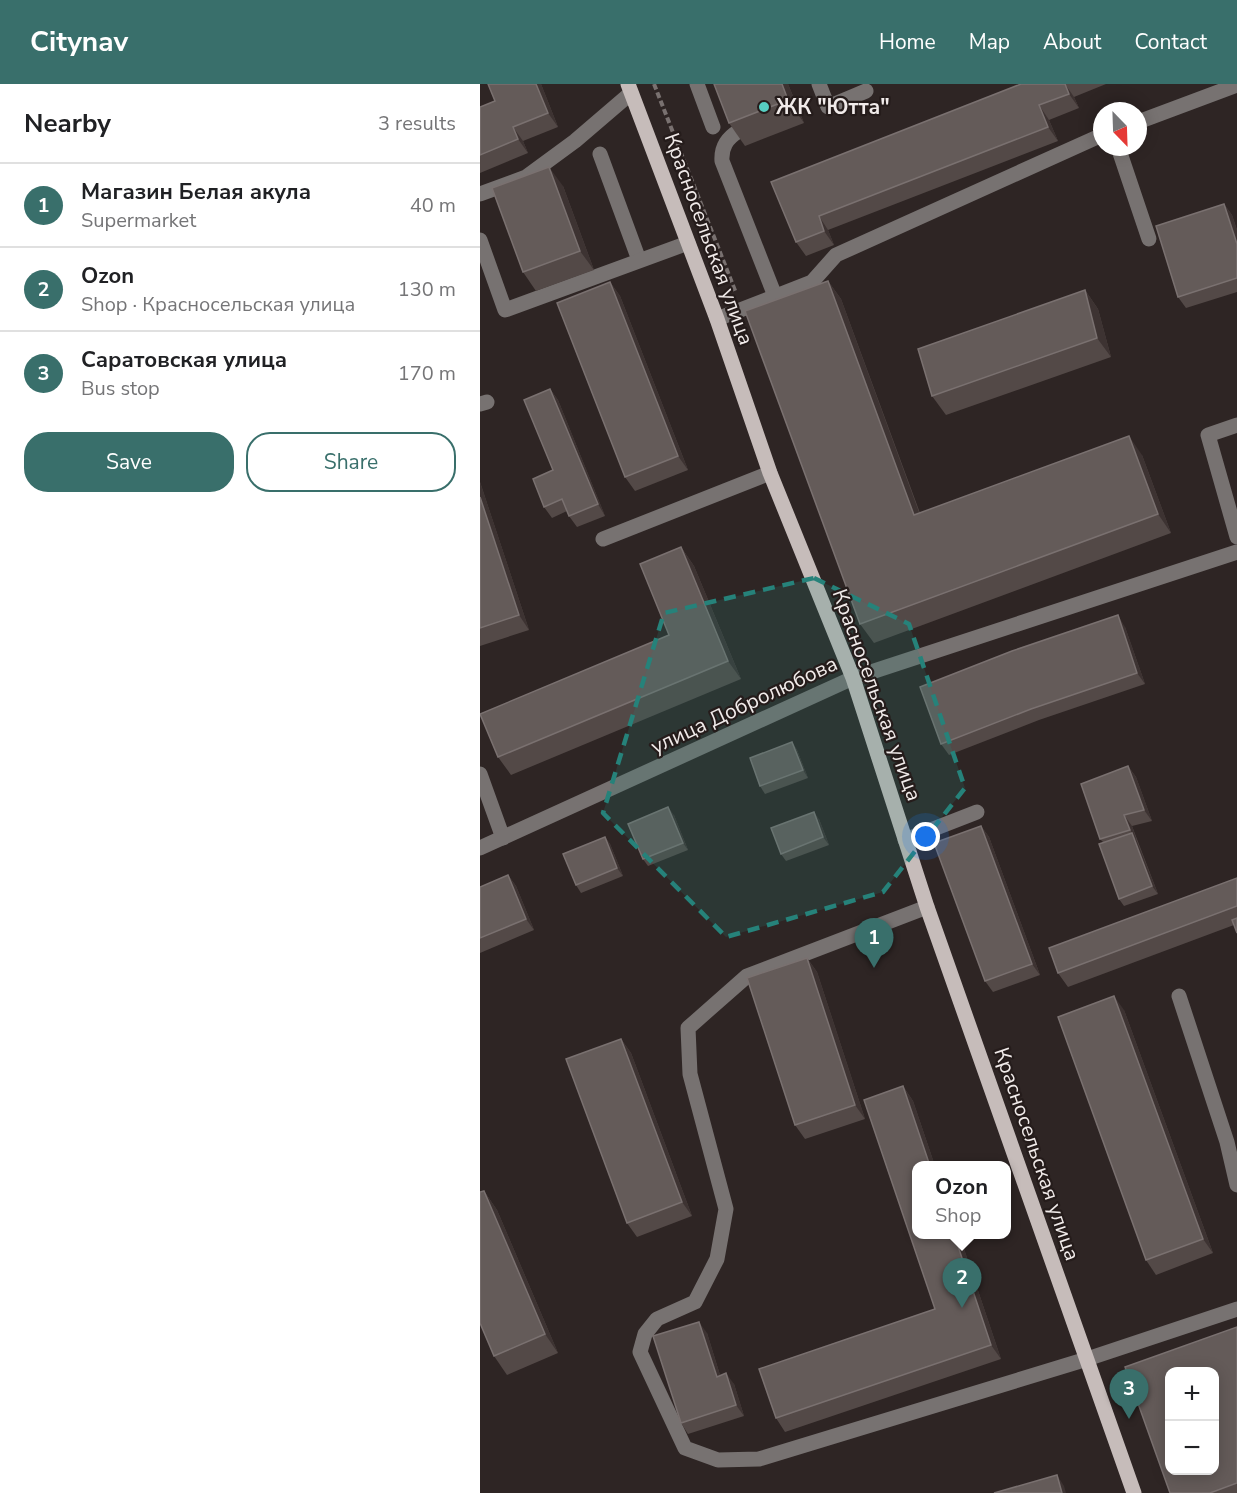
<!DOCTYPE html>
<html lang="en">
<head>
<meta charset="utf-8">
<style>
	:root { --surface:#fff; --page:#f6f6f6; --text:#202124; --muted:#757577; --line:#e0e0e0; --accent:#396f6b }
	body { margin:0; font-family:"Nunito Sans",sans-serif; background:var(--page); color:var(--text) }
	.controls { position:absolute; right:18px; bottom:18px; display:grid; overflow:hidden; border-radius:12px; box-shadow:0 3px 15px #0003 }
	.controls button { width:54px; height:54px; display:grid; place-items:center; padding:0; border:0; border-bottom:2px solid var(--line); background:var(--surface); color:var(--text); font:30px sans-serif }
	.compass { position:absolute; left:613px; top:18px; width:54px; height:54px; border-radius:50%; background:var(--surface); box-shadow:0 3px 15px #0003; rotate:157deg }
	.you { position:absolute; left:446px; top:753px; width:21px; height:21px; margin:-15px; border:4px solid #fff; border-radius:50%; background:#1a73e8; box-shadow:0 0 0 9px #1a73e833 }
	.badge { display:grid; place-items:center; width:39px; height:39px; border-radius:50%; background:var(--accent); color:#fff; font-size:20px; font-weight:700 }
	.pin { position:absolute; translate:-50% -50px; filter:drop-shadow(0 2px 3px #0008) }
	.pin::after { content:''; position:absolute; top:32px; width:21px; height:18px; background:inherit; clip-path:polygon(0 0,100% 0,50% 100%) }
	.popup { position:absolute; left:432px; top:1077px; width:99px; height:78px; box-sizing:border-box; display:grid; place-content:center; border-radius:12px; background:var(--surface); filter:drop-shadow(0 2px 4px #0005); font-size:20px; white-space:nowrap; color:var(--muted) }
	.popup b { font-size:22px; color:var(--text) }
	.popup::after { content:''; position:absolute; left:50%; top:100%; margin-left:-12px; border:12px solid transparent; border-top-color:var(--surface) }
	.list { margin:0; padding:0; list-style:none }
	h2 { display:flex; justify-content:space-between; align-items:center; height:78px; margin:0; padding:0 24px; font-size:26px }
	h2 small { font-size:20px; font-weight:400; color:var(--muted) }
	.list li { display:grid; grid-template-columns:39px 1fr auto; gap:18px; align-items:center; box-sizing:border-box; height:84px; padding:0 24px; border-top:2px solid var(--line) }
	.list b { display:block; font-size:22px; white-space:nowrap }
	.list p { margin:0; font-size:20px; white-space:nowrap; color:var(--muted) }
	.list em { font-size:20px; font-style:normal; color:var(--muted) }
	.actions { display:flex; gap:12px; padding:18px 24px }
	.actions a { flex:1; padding:14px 0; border:2px solid var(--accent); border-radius:24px; text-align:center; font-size:21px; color:var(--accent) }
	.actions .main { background:var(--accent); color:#fff }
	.map { position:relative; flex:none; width:757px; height:1409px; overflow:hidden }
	header { display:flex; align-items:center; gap:36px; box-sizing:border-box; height:84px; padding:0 30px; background:var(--accent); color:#fff }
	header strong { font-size:28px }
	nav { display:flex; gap:33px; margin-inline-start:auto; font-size:21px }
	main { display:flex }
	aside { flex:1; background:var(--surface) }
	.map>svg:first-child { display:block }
</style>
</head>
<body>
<header>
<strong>Citynav</strong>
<nav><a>Home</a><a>Map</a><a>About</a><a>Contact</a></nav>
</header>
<main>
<aside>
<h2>Nearby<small>3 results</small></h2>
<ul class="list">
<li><span class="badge">1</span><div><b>Магазин Белая акула</b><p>Supermarket</p></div><em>40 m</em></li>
<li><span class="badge">2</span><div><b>Ozon</b><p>Shop · Красносельская улица</p></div><em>130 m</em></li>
<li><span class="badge">3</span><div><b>Саратовская улица</b><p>Bus stop</p></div><em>170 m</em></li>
</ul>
<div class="actions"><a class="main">Save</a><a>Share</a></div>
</aside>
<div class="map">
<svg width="757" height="1409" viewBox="0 0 757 1409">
	<rect width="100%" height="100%" fill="#2e2524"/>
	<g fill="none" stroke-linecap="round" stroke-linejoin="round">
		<!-- path -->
		<polyline stroke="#797170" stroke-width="4" stroke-dasharray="6 3" stroke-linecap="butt" points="174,0 256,209"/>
		<!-- minor -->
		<g stroke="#777271" stroke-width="15">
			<polyline points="217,0 233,43"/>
			<polyline points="339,0 348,23 386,7"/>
			<polyline points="658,38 757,1"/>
			<path d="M259,47c-12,7 -18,16 -17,30l53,135"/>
			<polyline points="638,63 669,155"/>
			<polyline points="120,70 159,176"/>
			<polyline points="0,110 46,93 95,57 151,9"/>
			<polyline points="0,156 25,226 208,159"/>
			<polyline points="237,235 332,198 356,171 622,51"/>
			<polyline points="0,320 7,318"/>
			<polyline points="757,341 728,351 757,453"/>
			<polyline points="123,455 290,389"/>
			<polyline points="0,690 23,754"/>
			<polyline points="425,756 497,728"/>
			<polyline points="0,764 373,594 757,468"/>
			<polyline points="447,823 267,892 208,944 210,990 246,1125 237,1175 215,1218 177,1235 165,1250 160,1268 205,1364 238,1376 279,1375 607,1275 757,1225"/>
			<polyline points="699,912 747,1058 757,1101"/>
		</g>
		<!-- major -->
		<polyline stroke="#c6bcba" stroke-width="15" points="148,0 237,235 290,389 373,594 447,823 654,1409"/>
	</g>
	<!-- wall -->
	<g fill="#534947">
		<polygon points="8,0 61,0 78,43 43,57 48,69 0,89 0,23 15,17"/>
		<polygon points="308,0 324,39 265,62 249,39"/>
		<polygon points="541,0 626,0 594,13 599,24 569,36 578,57 348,146 354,161 326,172 316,158 291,98"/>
		<polygon points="83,102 114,186 56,207 43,188"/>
		<polygon points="744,120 752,131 757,146 757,208 706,224 698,213"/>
		<polygon points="348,197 361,215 440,429 662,371 691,449 394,559 380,540"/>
		<polygon points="130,198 140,212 208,386 155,407 145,393"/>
		<polygon points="605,206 618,225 631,273 466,331 452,312"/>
		<polygon points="70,305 78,316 125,432 97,443 89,432 87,427 72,434 64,423 73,386"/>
		<polygon points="0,398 49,546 0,562"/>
		<polygon points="201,463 214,482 261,595 31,691 18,673 189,551"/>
		<polygon points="645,543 665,600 559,636 469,671 461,660"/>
		<polygon points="312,658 317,666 328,694 285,710 280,702"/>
		<polygon points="648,682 656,693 672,737 652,742 678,810 644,822 639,815 623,758 620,755"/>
		<polygon points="194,731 208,766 168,782 163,775"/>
		<polygon points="339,735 349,761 306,777 301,770"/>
		<polygon points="501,742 509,753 560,891 513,908 505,897"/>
		<polygon points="125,753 130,760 143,792 101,809 96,801"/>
		<polygon points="28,791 36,802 54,846 0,869 0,803"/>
		<polygon points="757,794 757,849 754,841 588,903 578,889"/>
		<polygon points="327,874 337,888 385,1035 325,1055 315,1041"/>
		<polygon points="644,926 733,1169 676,1191 666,1176"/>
		<polygon points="141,955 151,969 212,1132 157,1153 147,1139"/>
		<polygon points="423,1002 433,1017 455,1082 437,1082 437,1150 479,1150 521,1275 305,1348 296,1334 279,1285 455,1225 384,1016"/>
		<polygon points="4,1107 17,1126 78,1269 27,1291 14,1272"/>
		<polygon points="757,1243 757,1409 690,1409"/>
		<polygon points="227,1249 240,1291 254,1300 264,1332 208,1350 201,1339"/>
	</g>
	<!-- shaded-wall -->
	<g fill="#3d3332">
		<polygon points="56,0 61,0 78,43 68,29"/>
		<polygon points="302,0 308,0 324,39 308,16"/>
		<polygon points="585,0 594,13 599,24 589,10"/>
		<polygon points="559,21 569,36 578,57 568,43"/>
		<polygon points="33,43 43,57 48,69 38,55"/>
		<polygon points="69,83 83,102 114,186 100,167"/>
		<polygon points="744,120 752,131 757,146 757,160"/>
		<polygon points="339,132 348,146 354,161 344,147"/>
		<polygon points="348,197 361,215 447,450 434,431"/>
		<polygon points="130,198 140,212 208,386 198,372"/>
		<polygon points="605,206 618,225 631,273 617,254"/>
		<polygon points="70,305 78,316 125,432 118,420"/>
		<polygon points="649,352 662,371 691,449 678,430"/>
		<polygon points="0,398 49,546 39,531 0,413"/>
		<polygon points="201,463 214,482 261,595 248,577"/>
		<polygon points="638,531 645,543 665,600 657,589"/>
		<polygon points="312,658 317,666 328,694 323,686"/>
		<polygon points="648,682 656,693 672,737 664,726"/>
		<polygon points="188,723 194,731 208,766 203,759"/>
		<polygon points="334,728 339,735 349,761 343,753"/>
		<polygon points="644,731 652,742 657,757 650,746"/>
		<polygon points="501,742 509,753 560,891 552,880"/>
		<polygon points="652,749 657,757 678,810 672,802"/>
		<polygon points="125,753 130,760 143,792 137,784"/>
		<polygon points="28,791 36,802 54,846 46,835"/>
		<polygon points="327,874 337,888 385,1035 375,1021"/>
		<polygon points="634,912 644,926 733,1169 723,1155"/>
		<polygon points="141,955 151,969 212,1132 202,1118"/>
		<polygon points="423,1002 433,1017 455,1082 450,1082"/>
		<polygon points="4,1107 17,1126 78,1269 65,1250"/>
		<polygon points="474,1150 479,1150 521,1275 511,1261"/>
		<polygon points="219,1238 227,1249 244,1304 237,1293"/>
		<polygon points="246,1289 254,1300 264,1332 256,1321"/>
		<polygon points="577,1391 584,1402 586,1409 582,1409"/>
	</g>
	<!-- building -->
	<g fill="#645b59" stroke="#7a7170" stroke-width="1.5" fill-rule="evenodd">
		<polygon points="8,0 56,0 68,29 33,43 38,55 0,71 0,23 15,17"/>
		<polygon points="234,0 302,0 308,16 249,39"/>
		<polygon points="541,0 585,0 589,10 559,21 568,43 339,132 344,147 316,158 291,98"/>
		<polygon points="69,83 100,167 43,188 12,104"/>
		<polygon points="744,120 757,160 757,194 698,213 676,142"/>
		<polygon points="348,197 434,431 649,352 678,430 380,540 265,227"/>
		<polygon points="130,198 198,372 145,393 77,219"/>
		<polygon points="605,206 617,254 452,312 438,265"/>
		<polygon points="70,305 118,420 89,432 82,415 64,423 53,395 73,386 44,316"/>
		<polygon points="0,413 39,531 0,544"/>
		<polygon points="201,463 248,577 18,673 0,630 189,551 160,480"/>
		<polygon points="638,531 657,589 551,625 461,660 440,603 532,567"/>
		<polygon points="312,658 323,686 280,702 270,674"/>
		<polygon points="648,682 664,726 644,731 650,746 620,755 601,700"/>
		<polygon points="188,723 203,759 163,775 148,740"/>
		<polygon points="334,728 343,753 301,770 291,744"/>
		<polygon points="501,742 552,880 505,897 454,759"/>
		<polygon points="652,749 672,802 639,815 619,760"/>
		<polygon points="125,753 137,784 96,801 83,770"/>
		<polygon points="28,791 46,835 0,854 0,803"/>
		<polygon points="757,794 757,822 578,889 569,864"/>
		<polygon points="757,834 757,849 752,836"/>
		<polygon points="327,874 375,1021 315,1041 267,894"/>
		<polygon points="634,912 723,1155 666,1176 578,933"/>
		<polygon points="141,955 202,1118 147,1139 86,975"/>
		<polygon points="423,1002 450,1082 437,1082 437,1150 474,1150 511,1261 296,1334 279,1285 455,1225 384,1016"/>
		<polygon points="4,1107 65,1250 14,1272 0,1239 0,1108"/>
		<polygon points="219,1238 237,1293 246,1289 256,1321 201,1339 173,1252"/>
		<path d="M757,1243v156l-27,10h-40l-45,-126zM690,1287h45v99h-45z"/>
		<polygon points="577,1391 582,1409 514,1409"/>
	</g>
	<!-- marked area -->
	<path fill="#26827a" fill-opacity="0.2" stroke="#26827a" stroke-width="4.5" stroke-dasharray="12 8" stroke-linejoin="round" d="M334,494l95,46 56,164 -82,104 -157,45 -123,-124 61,-200z"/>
	<!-- markers -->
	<circle fill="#57cec2" stroke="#251c1b" stroke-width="2" cx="284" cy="23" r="6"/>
	<g text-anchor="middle" stroke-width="4.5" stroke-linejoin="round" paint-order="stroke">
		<!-- poi labels -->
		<g font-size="21" font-weight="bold" fill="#f1ebea" stroke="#251c1b" text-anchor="start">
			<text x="296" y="30">ЖК "Ютта"</text>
		</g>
		<!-- street labels -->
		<g font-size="21" fill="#f1ebea" stroke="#251c1b">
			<text transform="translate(229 155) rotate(70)" y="7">Красносельская улица</text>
			<text transform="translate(397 611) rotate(70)" y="7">Красносельская улица</text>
			<text transform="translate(264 621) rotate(-25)" y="7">улица Добролюбова</text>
			<text transform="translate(557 1070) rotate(71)" y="7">Красносельская улица</text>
		</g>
	</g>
</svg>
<div class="controls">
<button>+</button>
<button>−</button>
</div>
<svg class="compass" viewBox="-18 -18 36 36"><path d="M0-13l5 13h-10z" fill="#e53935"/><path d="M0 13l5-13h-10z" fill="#757577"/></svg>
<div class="you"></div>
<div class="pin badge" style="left:394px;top:884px">1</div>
<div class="pin badge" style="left:482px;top:1224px">2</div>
<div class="popup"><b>Ozon</b>Shop</div>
<div class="pin badge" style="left:649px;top:1335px">3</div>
</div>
</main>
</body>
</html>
